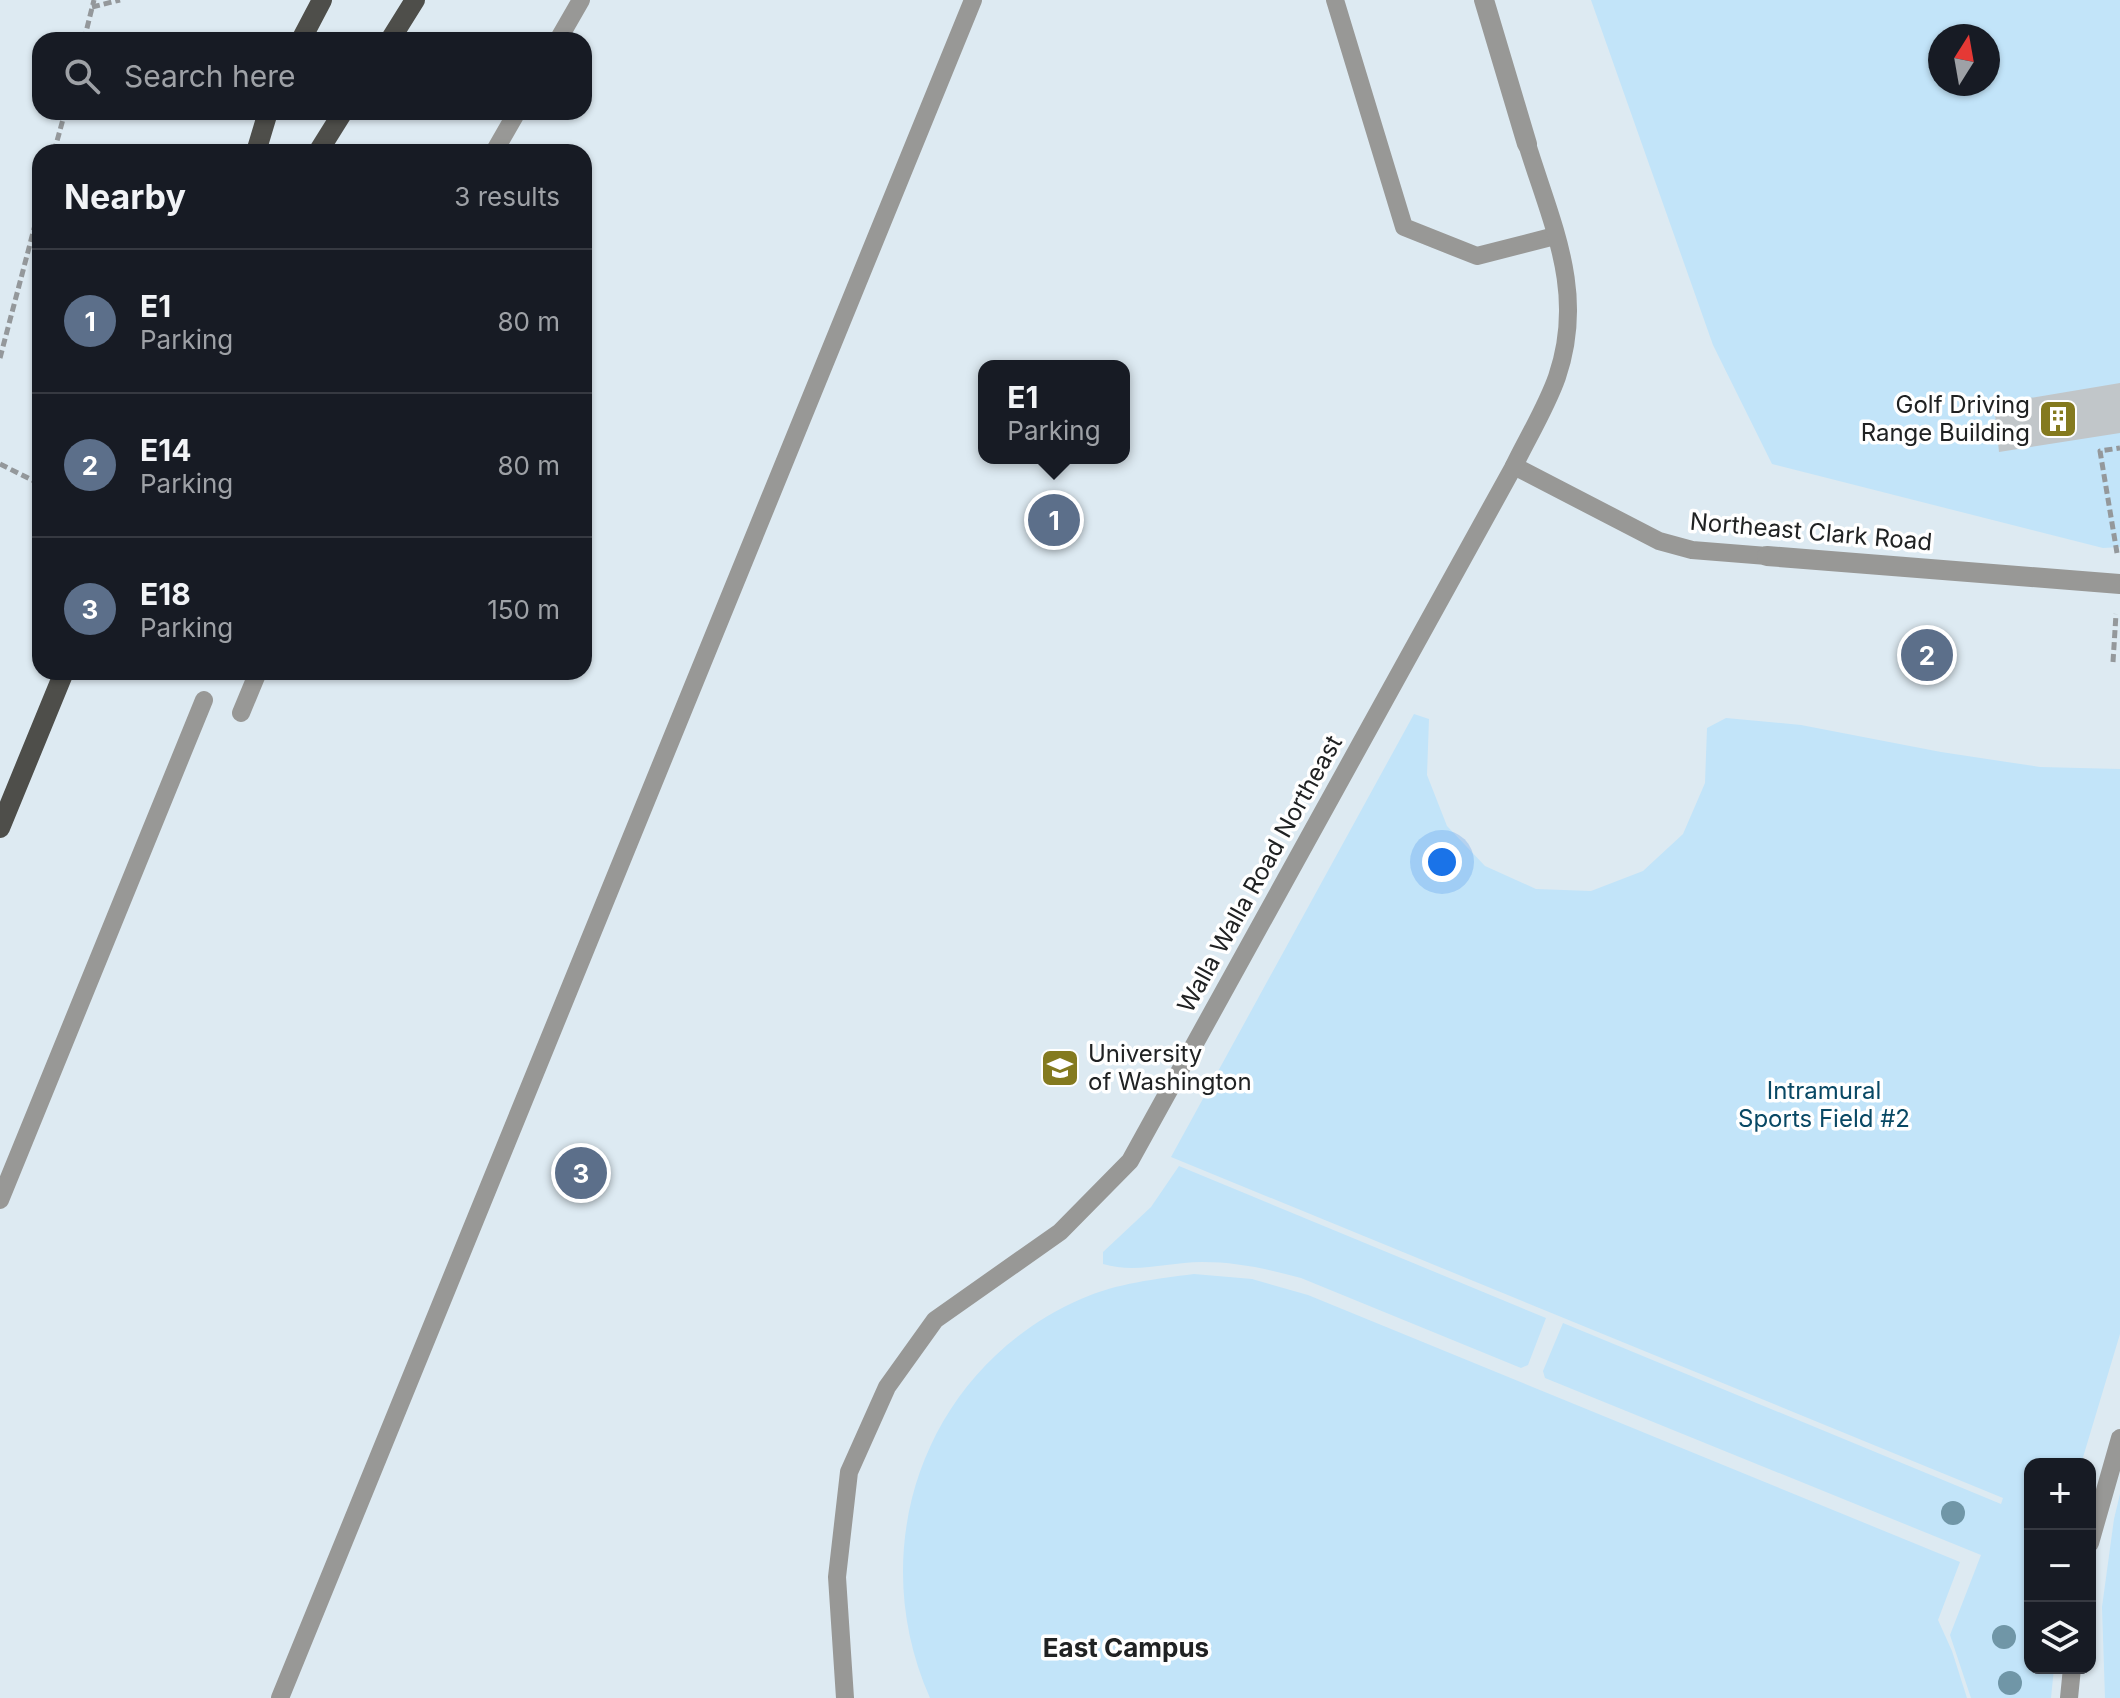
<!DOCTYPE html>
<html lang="en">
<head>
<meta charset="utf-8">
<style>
	:root { --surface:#171b24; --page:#20242c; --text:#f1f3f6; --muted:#9ea1a6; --line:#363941; --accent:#847a1f }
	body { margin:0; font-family:Inter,sans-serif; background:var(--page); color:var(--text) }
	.controls { position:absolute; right:24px; bottom:24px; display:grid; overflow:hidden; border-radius:16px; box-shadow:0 2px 6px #0004 }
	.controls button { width:72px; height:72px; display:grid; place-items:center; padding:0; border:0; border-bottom:2px solid var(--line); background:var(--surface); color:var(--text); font:40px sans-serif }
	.compass { position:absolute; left:1928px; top:24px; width:72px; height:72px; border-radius:50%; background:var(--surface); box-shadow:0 2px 6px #0004; rotate:11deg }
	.you { position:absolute; left:1442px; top:862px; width:28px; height:28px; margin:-20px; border:6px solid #fff; border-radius:50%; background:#1a73e8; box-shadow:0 0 0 12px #1a73e833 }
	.badge { display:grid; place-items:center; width:52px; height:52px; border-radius:50%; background:var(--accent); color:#fff; font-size:26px; font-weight:700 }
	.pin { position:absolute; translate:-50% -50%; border:4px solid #fff; box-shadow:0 2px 8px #0006 }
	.popup { position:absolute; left:978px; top:360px; width:152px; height:104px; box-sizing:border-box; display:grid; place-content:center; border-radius:16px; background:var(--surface); filter:drop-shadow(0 2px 6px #0005); font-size:26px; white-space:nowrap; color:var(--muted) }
	.popup b { font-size:30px; color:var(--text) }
	.popup::after { content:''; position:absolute; left:50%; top:100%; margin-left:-16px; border:16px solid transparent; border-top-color:var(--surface) }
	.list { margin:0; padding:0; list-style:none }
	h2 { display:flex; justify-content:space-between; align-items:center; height:104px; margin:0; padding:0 32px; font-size:34px }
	h2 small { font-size:26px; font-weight:400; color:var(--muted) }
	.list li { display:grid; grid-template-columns:52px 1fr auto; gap:24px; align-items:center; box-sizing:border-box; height:144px; padding:0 32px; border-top:2px solid var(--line) }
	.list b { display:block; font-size:30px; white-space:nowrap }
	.list p { margin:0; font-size:26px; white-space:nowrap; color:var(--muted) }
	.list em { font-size:26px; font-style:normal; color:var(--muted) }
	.icon { flex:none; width:44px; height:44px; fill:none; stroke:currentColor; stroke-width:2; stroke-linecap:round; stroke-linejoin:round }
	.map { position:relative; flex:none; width:2120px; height:1698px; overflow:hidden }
	.search { position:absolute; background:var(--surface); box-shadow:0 2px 6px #0004; left:32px; top:32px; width:560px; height:88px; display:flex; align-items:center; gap:20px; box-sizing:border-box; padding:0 28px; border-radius:24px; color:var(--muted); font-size:30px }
	.panel { position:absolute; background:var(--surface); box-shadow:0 2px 6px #0004; left:32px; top:144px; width:560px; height:536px; border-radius:24px }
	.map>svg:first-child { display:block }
</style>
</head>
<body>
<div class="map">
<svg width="2120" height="1698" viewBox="0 0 2120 1698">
	<rect width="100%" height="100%" fill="#f0f6f9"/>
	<!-- built -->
	<path fill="#ddeaf2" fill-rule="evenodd" d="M0,0h2120v1698h-2120zM1940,36h48v48h-48zM40,40h544v72h-544zM40,152h544v520h-544zM984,366h140v92h-140zM2030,1464h60v204h-60z"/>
	<!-- green -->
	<g fill="#c2e4f9" fill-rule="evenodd">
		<path d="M1591,0h529v547l-17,1 -331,-84 -59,-119zM1940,36h48v48h-48z"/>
		<polygon points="1414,714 1429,719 1427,775 1447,826 1485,866 1536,889 1591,891 1643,871 1683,834 1705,783 1707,728 1726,718 1801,725 1941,752 2040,767 2120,769 2120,1334 2081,1464 2030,1464 2030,1668 2054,1668 2051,1698 1971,1698 1950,1635 1981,1555 1545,1378 1543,1371 1563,1323 2001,1504 2003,1498 1171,1157"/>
		<path d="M1179,1166l367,152 -18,47 -7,3 -220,-90c-33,-9 -64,-16 -99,-16 -34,0 -66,12 -99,2v-12l48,-45z"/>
		<path d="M1194,1274l58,5 56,16 652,267 -22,58 14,31 15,47h-1037c-68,-153 -4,-331 151,-399 36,-16 75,-20 113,-25z"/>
		<polygon points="2120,1494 2120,1698 2105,1698 2102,1607 2114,1519"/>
	</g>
	<!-- building -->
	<polygon fill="#c1c6c9" points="2120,383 2120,433 1999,452 1994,404"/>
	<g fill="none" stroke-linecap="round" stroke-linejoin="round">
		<!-- path -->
		<g stroke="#94989b" stroke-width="5" stroke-dasharray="8 4" stroke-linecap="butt">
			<polyline points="92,7 120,0"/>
			<polyline points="84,40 94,0"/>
			<polyline points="54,152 65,112"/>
			<polyline points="0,358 40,206"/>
			<polyline points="0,464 40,484"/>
			<polyline points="2117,553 2100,451 2120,448"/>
			<polyline points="2113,662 2116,614"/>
		</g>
		<!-- service -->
		<g stroke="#989896" stroke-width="18">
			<polyline points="1335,0 1404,227 1477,256 1555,236"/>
			<polyline points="558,40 581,0"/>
			<polyline points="494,152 517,112"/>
			<polyline points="1514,466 1659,541 1692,550 1767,556"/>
			<polyline points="241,713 258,672"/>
			<polyline points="0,1200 204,700"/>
			<polyline points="2090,1543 2120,1438"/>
			<polyline points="280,1698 973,0"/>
			<path d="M845,1698l-8,-121 12,-105 38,-85 48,-67 125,-88 70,-71 384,-695c14,-29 32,-58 43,-89 29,-85 -5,-152 -30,-233"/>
			<polyline points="2069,1698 2072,1668"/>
		</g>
		<!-- minor -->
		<polyline stroke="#989896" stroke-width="20" points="1767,556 2120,584"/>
		<!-- tertiary -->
		<polyline stroke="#989896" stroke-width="20" points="1484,0 1527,144"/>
		<!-- primary -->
		<g stroke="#4e4e4a" stroke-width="20">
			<polyline points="301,40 322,0"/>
			<polyline points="390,40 415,0"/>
			<polyline points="256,152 268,112"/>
			<polyline points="318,152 343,112"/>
			<polyline points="0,828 64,672"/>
		</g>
	</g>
	<!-- trees -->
	<g fill="#7096a7">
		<circle cx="1953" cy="1513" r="12"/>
		<circle cx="2004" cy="1637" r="12"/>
		<circle cx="2010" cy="1683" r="12"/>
	</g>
	<!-- icons -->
	<defs>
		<symbol id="building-square" viewBox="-11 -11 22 22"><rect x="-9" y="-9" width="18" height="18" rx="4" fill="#847a1f" stroke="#fff"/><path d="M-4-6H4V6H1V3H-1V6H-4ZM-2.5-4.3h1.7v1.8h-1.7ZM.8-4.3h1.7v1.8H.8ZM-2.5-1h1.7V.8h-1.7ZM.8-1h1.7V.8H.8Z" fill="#fff"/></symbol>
		<symbol id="university-square" viewBox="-11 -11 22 22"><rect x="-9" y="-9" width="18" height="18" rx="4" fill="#847a1f" stroke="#fff"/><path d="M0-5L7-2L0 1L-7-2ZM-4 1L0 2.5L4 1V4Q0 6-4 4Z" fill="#fff"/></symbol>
	</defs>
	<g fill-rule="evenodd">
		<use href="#building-square" x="2036" y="397" width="44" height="44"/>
		<use href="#university-square" x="1038" y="1046" width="44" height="44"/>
	</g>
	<g text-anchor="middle" stroke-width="7" stroke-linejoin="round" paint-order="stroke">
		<!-- poi labels -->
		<g font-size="24" fill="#202223" stroke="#fff" text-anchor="end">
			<text x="2030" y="413">Golf Driving<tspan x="2030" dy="28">Range Building</tspan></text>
			<text x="1088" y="1062" text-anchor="start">University<tspan x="1088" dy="28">of Washington</tspan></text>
		</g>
		<!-- street labels -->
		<g font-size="24" fill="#202223" stroke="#fff">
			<text transform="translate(1811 532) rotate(5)" y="8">Northeast Clark Road</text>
			<text transform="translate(1260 874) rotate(-61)" y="8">Walla Walla Road Northeast</text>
		</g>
		<!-- park labels -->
		<g font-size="24" fill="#084864" stroke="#fff">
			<text x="1824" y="1099">Intramural<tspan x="1824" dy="28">Sports Field #2</tspan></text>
		</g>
		<!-- neighbourhood labels -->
		<g font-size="26" font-weight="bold" fill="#202223" stroke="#fff">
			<text x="1126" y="1657">East Campus</text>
		</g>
	</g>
</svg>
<div class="controls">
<button>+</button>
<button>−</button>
<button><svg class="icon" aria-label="layers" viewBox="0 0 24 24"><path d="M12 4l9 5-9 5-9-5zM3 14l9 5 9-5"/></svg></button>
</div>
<svg class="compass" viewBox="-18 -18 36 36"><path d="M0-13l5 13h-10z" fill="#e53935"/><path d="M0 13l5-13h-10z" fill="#9ea1a6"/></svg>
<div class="you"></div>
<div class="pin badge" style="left:1054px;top:520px;background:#5c6f8a">1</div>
<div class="popup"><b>E1</b>Parking</div>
<div class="pin badge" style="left:1927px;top:655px;background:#5c6f8a">2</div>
<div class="pin badge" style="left:581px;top:1173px;background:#5c6f8a">3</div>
<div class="search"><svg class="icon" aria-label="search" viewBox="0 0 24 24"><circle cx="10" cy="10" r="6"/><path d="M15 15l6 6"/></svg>Search here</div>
<section class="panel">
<h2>Nearby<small>3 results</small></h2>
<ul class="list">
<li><span class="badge" style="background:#5c6f8a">1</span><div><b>E1</b><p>Parking</p></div><em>80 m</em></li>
<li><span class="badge" style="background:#5c6f8a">2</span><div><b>E14</b><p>Parking</p></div><em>80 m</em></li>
<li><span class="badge" style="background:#5c6f8a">3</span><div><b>E18</b><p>Parking</p></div><em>150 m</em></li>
</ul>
</section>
</div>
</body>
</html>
